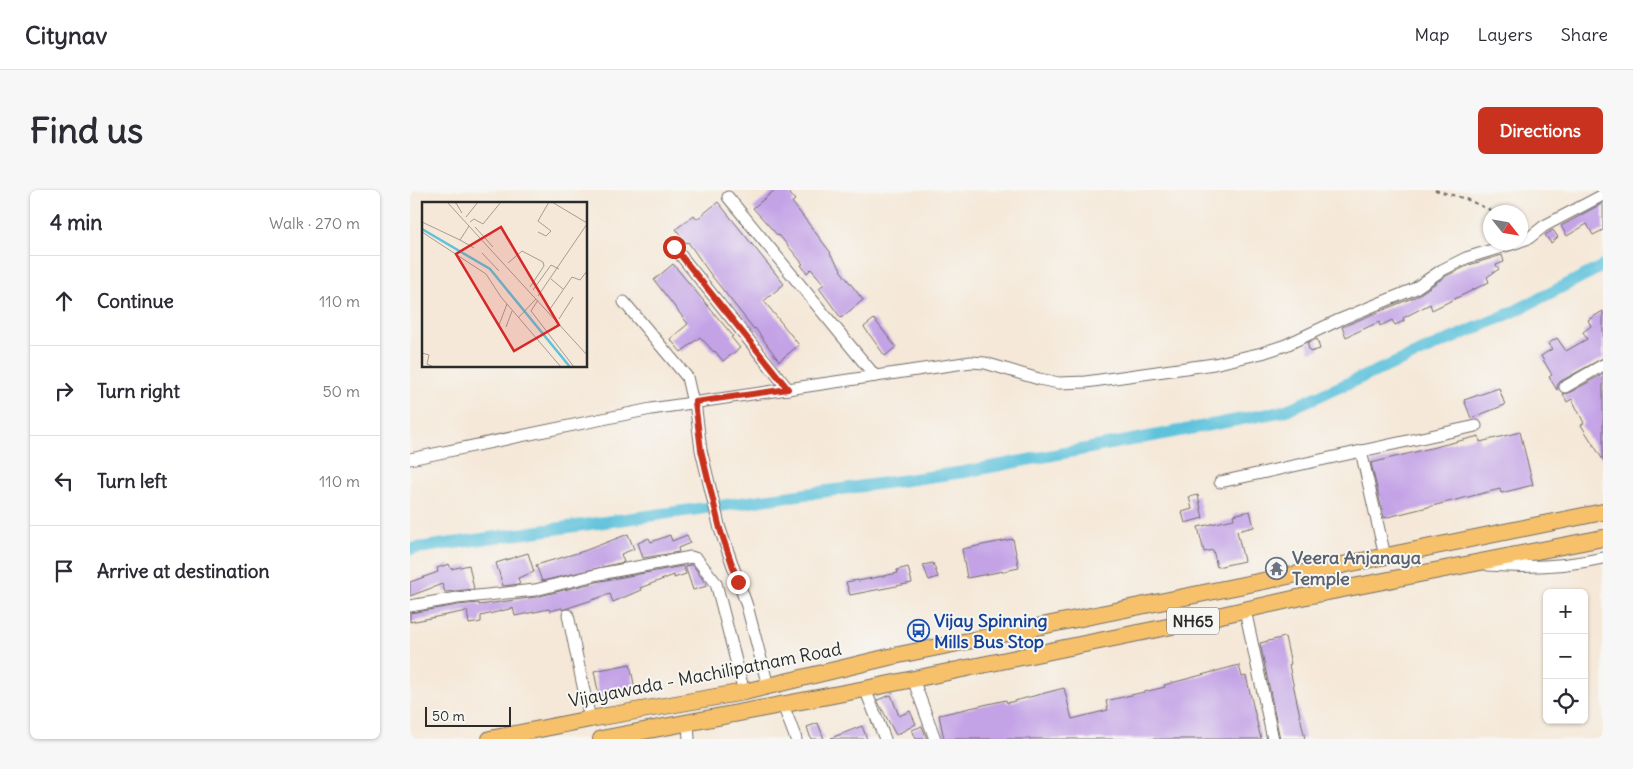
<!DOCTYPE html>
<html lang="en">
<head>
<meta charset="utf-8">
<style>
	:root { --surface:#fff; --page:#f7f7f7; --text:#2b2b33; --muted:#7c7c81; --line:#e1e1e2; --accent:#c8321e }
	body { margin:0; font-family:Delius,sans-serif; background:var(--page); color:var(--text) }
	.controls { position:absolute; right:15px; bottom:15px; display:grid; overflow:hidden; border-radius:8px; box-shadow:0 1px 4px #0004 }
	.controls button { width:45px; height:45px; display:grid; place-items:center; padding:0; border:0; border-bottom:1px solid var(--line); background:var(--surface); color:var(--text); font:25px sans-serif }
	.compass { position:absolute; left:1073px; top:15px; width:45px; height:45px; border-radius:50%; background:var(--surface); box-shadow:0 1px 4px #0004; rotate:121deg }
	.scale { position:absolute; left:15px; bottom:12px; width:86px; box-sizing:border-box; padding-left:5px; border:2px solid #2b2b2b; border-top:0; font-size:14px; line-height:18px; white-space:nowrap; color:#2b2b2b; -webkit-text-stroke:4px #f6f6f2; paint-order:stroke }
	.stop { position:absolute; width:15px; height:15px; margin:-11px; border:4px solid #c8321e; border-radius:50%; background:#fff }
	.stop.end { background:#c8321e; border-color:#fff; box-shadow:0 1px 5px #0008 }
	.list { margin:0; padding:0; list-style:none }
	h2 { display:flex; justify-content:space-between; align-items:center; height:65px; margin:0; padding:0 20px; font-size:21px }
	h2 small { font-size:16px; font-weight:400; color:var(--muted) }
	.list li { display:grid; grid-template-columns:32px 1fr auto; gap:15px; align-items:center; box-sizing:border-box; height:90px; padding:0 20px; border-top:1px solid var(--line) }
	.list b { display:block; font-size:19px; white-space:nowrap }
	.list em { font-size:16px; font-style:normal; color:var(--muted) }
	.icon { flex:none; width:28px; height:28px; fill:none; stroke:currentColor; stroke-width:2; stroke-linecap:round; stroke-linejoin:round }
	.map { position:relative; flex:none; width:1193px; height:549px; overflow:hidden; border-radius:8px }
	header { display:flex; align-items:center; gap:30px; box-sizing:border-box; height:70px; padding:0 25px; background:var(--surface); border-bottom:1px solid var(--line) }
	header strong { font-size:24px }
	nav { display:flex; gap:28px; margin-inline-start:auto; font-size:18px }
	.intro { display:flex; align-items:center; justify-content:space-between; box-sizing:border-box; height:120px; padding:0 30px }
	h1 { margin:0; font-size:35px }
	.button { padding:12px 22px; border-radius:8px; background:var(--accent); color:#fff; font-size:18px; font-weight:700 }
	main { display:flex; gap:30px; padding:0 30px }
	aside { flex:1; background:var(--surface); border-radius:8px; box-shadow:0 1px 4px #0004 }
	.map>svg:first-child { display:block }
</style>
</head>
<body>
<header>
<strong>Citynav</strong>
<nav><a>Map</a><a>Layers</a><a>Share</a></nav>
</header>
<div class="intro"><h1>Find us</h1><a class="button">Directions</a></div>
<main>
<aside>
<h2>4 min<small>Walk · 270 m</small></h2>
<ul class="list">
<li><svg class="icon" aria-label="ahead" viewBox="0 0 24 24"><path d="M12 20V5M6 11l6-6 6 6"/></svg><div><b>Continue</b></div><em>110 m</em></li>
<li><svg class="icon" aria-label="right" viewBox="0 0 24 24"><path d="M7 20v-9h11M14 6l5 5-5 5"/></svg><div><b>Turn right</b></div><em>50 m</em></li>
<li><svg class="icon" aria-label="left" viewBox="0 0 24 24"><path d="M17 20v-9H6M10 6l-5 5 5 5"/></svg><div><b>Turn left</b></div><em>110 m</em></li>
<li><svg class="icon" aria-label="arrive" viewBox="0 0 24 24"><path d="M6 21V4h12l-3 4 3 4H6"/></svg><div><b>Arrive at destination</b></div></li>
</ul>
</aside>
<div class="map">
<svg width="1193" height="549" viewBox="0 0 1193 549">
	<rect width="100%" height="100%" fill="#f6f6f2"/>
	<filter id="ink" filterUnits="userSpaceOnUse"><feTurbulence type="fractalNoise" baseFrequency=".02" numOctaves="2"/><feDisplacementMap in="SourceGraphic" scale="10" xChannelSelector="R" yChannelSelector="G"/><feConvolveMatrix kernelMatrix="1 2 1 2 8 2 1 2 1" color-interpolation-filters="sRGB"/></filter>
	<filter id="wash" filterUnits="userSpaceOnUse"><feTurbulence type="fractalNoise" baseFrequency=".0096" numOctaves="4" result="noise"/><feDisplacementMap in="SourceGraphic" scale="20" xChannelSelector="R" yChannelSelector="G"/><feGaussianBlur stdDeviation="1.12" result="paint"/><feColorMatrix in="noise" values="0 0 0 0 0 0 0 0 0 0 0 0 0 0 0 0 0 1.4 0 .05"/><feComposite in="paint" operator="in"/></filter>
	<g filter="url(#wash)">
		<rect width="100%" height="100%" fill="#f5e8d8"/>
		<g fill="none" stroke-linecap="round" stroke-linejoin="round">
			<!-- canal -->
			<polyline stroke="#5ec2dc" stroke-width="12" points="0,359 554,282 874,221 1103,122 1193,76"/>
		</g>
		<g id="blocks">
			<!-- building -->
			<g fill="#c3a2e6">
				<polygon points="365,0 377,0 385,10 382,12 421,63 420,64 431,79 430,80 453,110 431,128 409,98 414,94 401,79 397,83 391,75 393,74 369,45 368,46 343,18"/>
				<polygon points="308,12 374,94 354,111 389,155 369,171 345,138 344,139 301,85 278,52 276,53 266,39 284,25 287,29"/>
				<polygon points="1193,13 1193,40 1183,45 1177,34 1157,46 1151,36"/>
				<polygon points="1143,40 1148,47 1141,53 1135,45"/>
				<polygon points="1092,65 1094,72 1086,75 1089,79 1077,87 1079,92 1022,120 1020,114 993,128 994,131 985,135 982,130 970,136 969,132 936,147 932,137 1007,106 1036,86 1059,75"/>
				<polygon points="263,74 323,146 321,147 330,158 313,171 305,161 304,162 290,147 271,162 260,149 278,134 244,90"/>
				<polygon points="1193,121 1193,168 1151,191 1148,194 1147,200 1139,187 1142,185 1131,166 1142,159 1138,154 1147,148 1156,161 1177,149 1173,142 1181,136 1178,130"/>
				<polygon points="464,129 486,157 475,166 454,137"/>
				<polygon points="907,149 910,159 900,162 897,153"/>
				<polygon points="1193,184 1193,270 1171,235 1174,233 1162,209 1157,212 1153,204 1159,203"/>
				<polygon points="1089,198 1095,215 1061,228 1054,210"/>
				<polygon points="1110,242 1123,295 1091,303 1090,299 974,328 961,273 1069,246 1070,252"/>
				<polygon points="788,305 793,328 775,333 772,322 782,319 779,307"/>
				<polygon points="840,321 844,337 827,341 834,371 807,377 803,360 794,362 788,337 824,329 823,325"/>
				<polygon points="218,344 224,359 211,364 214,372 132,391 126,375 174,361"/>
				<polygon points="260,345 262,351 277,345 280,353 268,358 269,362 233,368 228,353 239,348 241,352"/>
				<polygon points="603,349 609,378 557,388 552,359"/>
				<polygon points="118,363 124,382 108,388 110,394 93,396 86,373"/>
				<polygon points="523,373 528,387 519,390 513,375"/>
				<polygon points="39,374 41,379 59,375 64,399 35,402 32,394 0,406 0,392 28,382 27,378"/>
				<polygon points="280,375 283,375 297,396 283,400 275,376"/>
				<polygon points="273,376 276,384 264,388 264,385 230,398 231,400 203,412 200,404 152,420 152,418 140,421 139,419 105,426 103,418 71,426 71,432 59,434 57,421 0,432 0,423 48,415 69,413 69,415 126,407 191,391"/>
				<polygon points="498,377 502,393 440,405 436,392 448,390 448,391 488,383 487,380"/>
				<polygon points="875,447 881,474 879,475 895,549 870,549 850,453"/>
				<polygon points="220,474 225,499 189,506 184,481"/>
				<polygon points="829,475 832,487 836,486 851,549 534,549 529,525 596,510 597,513 654,498 662,529 698,520 696,511 755,497 754,495"/>
				<polygon points="481,505 489,526 500,521 506,534 486,545 467,510"/>
				<polygon points="408,533 414,549 401,549 397,537"/>
				<polygon points="452,536 457,549 421,549 421,548"/>
				<polygon points="512,536 517,549 506,549 502,540"/>
			</g>
		</g>
	</g>
	<g filter="url(#ink)">
		<use href="#blocks" fill-opacity="0" stroke="#726d68" stroke-width="1"/>
		<g fill="none" stroke-linecap="round" stroke-linejoin="round">
			<defs>
				<g id="minor">
					<polyline points="318,7 465,186"/>
					<polyline points="1110,51 1119,48 1134,36 1193,5"/>
					<polyline points="264,57 378,199"/>
					<polyline points="214,112 277,187 283,213"/>
					<polyline points="1155,197 1193,175"/>
					<polyline points="285,212 291,260 310,339 337,416 358,496"/>
					<polyline points="951,261 975,366"/>
					<polyline points="0,269 241,219 561,172 575,173 629,189 649,193 676,192 804,174 852,163 876,155 929,130 1004,99 1032,80 1056,68 1108,52"/>
					<polyline points="810,292 1066,236"/>
					<path d="M1078,375c40,3 76,2 115,-7"/>
					<polyline points="0,416 47,408 125,400 189,384 281,367 287,369 306,393 334,502"/>
					<polyline points="835,420 863,549"/>
					<polyline points="158,425 180,529"/>
					<polyline points="503,489 525,549"/>
					<polyline points="455,499 475,549"/>
					<polyline points="373,515 386,549"/>
					<polyline points="278,533 279,549"/>
				</g>
				<g id="highway">
					<polyline points="80,549 180,529 334,502 479,467 1193,322"/>
					<polyline points="191,549 455,499 767,435 892,407 1193,348"/>
				</g>
			</defs>
			<!-- minor casing -->
			<use href="#minor" stroke="#726d68" stroke-width="13"/>
			<!-- highway casing -->
			<use href="#highway" stroke="#726d68" stroke-width="18"/>
			<!-- path -->
			<polyline stroke="#726d68" stroke-width="2" stroke-dasharray="4 4" stroke-linecap="butt" points="1025,0 1056,9 1080,20 1082,22"/>
			<!-- minor -->
			<use href="#minor" stroke="#fff" stroke-width="11"/>
			<!-- highway -->
			<use href="#highway" stroke="#f6c16b" stroke-width="16"/>
		</g>
	</g>
	<g fill="none" stroke-linecap="round" stroke-linejoin="round" filter="url(#ink)">
		<!-- route -->
		<polyline stroke="#c8321e" stroke-width="6" points="264,57 378,199 285,212 291,260 310,339 328,392"/>
	</g>
	<!-- icons -->
	<defs>
		<symbol id="temple-ring" viewBox="-11 -11 22 22"><circle r="9.5" fill="#f6f6f2" stroke="#6b7280" stroke-width="1.5"/><path d="M0-6L5-2H3V0L6.5 2.5H4V6H1.5V3h-3V6H-4V2.5H-6.5L-3 0V-2H-5Z" fill="#6b7280"/></symbol>
		<symbol id="bus-ring" viewBox="-11 -11 22 22"><circle r="9.5" fill="#f6f6f2" stroke="#1a4fb4" stroke-width="1.5"/><path d="M-5-6H5V4H4V6H2V4H-2V6H-4V4H-5ZM-3.5-4V0h7V-4ZM-3.5 1.2v1.5H-2V1.2ZM2 1.2v1.5H3.5V1.2Z" fill="#1a4fb4"/></symbol>
	</defs>
	<g fill-rule="evenodd">
		<use href="#temple-ring" x="854" y="366" width="25" height="25"/>
		<use href="#bus-ring" x="496" y="428" width="25" height="25"/>
	</g>
	<g text-anchor="middle" stroke-width="4" stroke-linejoin="round" paint-order="stroke">
		<!-- shield labels -->
		<rect fill="#f6f6f2" stroke="#686867" stroke-width="1" x="757" y="417.5" width="52" height="27" rx="4"/>
		<g font-size="16" font-weight="bold" fill="#2b2b2b">
			<text x="783" y="437">NH65</text>
		</g>
		<!-- worship labels -->
		<g font-size="18" font-weight="bold" fill="#5b616d" stroke="#f6f6f2" text-anchor="start">
			<text x="882" y="374">Veera Anjanaya<tspan x="882" dy="21">Temple</tspan></text>
		</g>
		<!-- transit labels -->
		<g font-size="18" font-weight="bold" fill="#164399" stroke="#f6f6f2" text-anchor="start">
			<text x="524" y="437">Vijay Spinning<tspan x="524" dy="21">Mills Bus Stop</tspan></text>
		</g>
		<!-- street labels -->
		<g font-size="18" fill="#2b2b2b" stroke="#f6f6f2">
			<text transform="translate(295 485) rotate(-11)" y="6">Vijayawada - Machilipatnam Road</text>
		</g>
	</g>
	<!-- overview -->
	<g transform="translate(12 12)">
		<rect width="165" height="165" fill="#f5e8d8"/>
		<path fill="none" stroke="#5ec2dc" stroke-width="2.5" d="M0,27l68,40 80,98"/>
		<path fill="none" stroke="#a49c93" stroke-width="1" d="M25,0l140,153M30,0l4,1 6,10M130,0l35,21M44,15l12,-15M0,20l38,18 9,-14M48,20l4,-3 9,5 18,-22M53,25l18,20M0,30l64,42 15,23 60,70M116,30l8,4 5,-5 -13,-10 11,-19M38,38l14,8M60,51l17,18M86,61l14,-12 21,11 1,4 -14,21M129,77l12,10M111,88l18,-25 8,4M116,94l49,-72M116,98l-7,11 43,56M128,107l22,-32 8,3 7,-9M96,116l18,-19M137,117l14,-22M77,123l8,-21M84,125l6,-16M0,151l7,2 -2,9 7,3"/>
		<path fill="#d62828" fill-opacity="0.15" stroke="#d62828" stroke-width="2.5" d="M79,25l58,98 -45,26 -58,-97z"/>
		<rect width="165" height="165" fill="none" stroke="#2b2b2b" stroke-width="2.5"/>
	</g>
</svg>
<div class="controls">
<button>+</button>
<button>−</button>
<button><svg class="icon" aria-label="locate" viewBox="0 0 24 24"><circle cx="12" cy="12" r="6"/><path d="M12 2v4M12 18v4M2 12h4M18 12h4"/></svg></button>
</div>
<svg class="compass" viewBox="-18 -18 36 36"><path d="M0-13l5 13h-10z" fill="#e53935"/><path d="M0 13l5-13h-10z" fill="#7c7c81"/></svg>
<div class="scale">50 m</div>
<div class="stop" style="left:264px;top:57px"></div>
<div class="stop end" style="left:328px;top:392px"></div>
</div>
</main>
</body>
</html>
